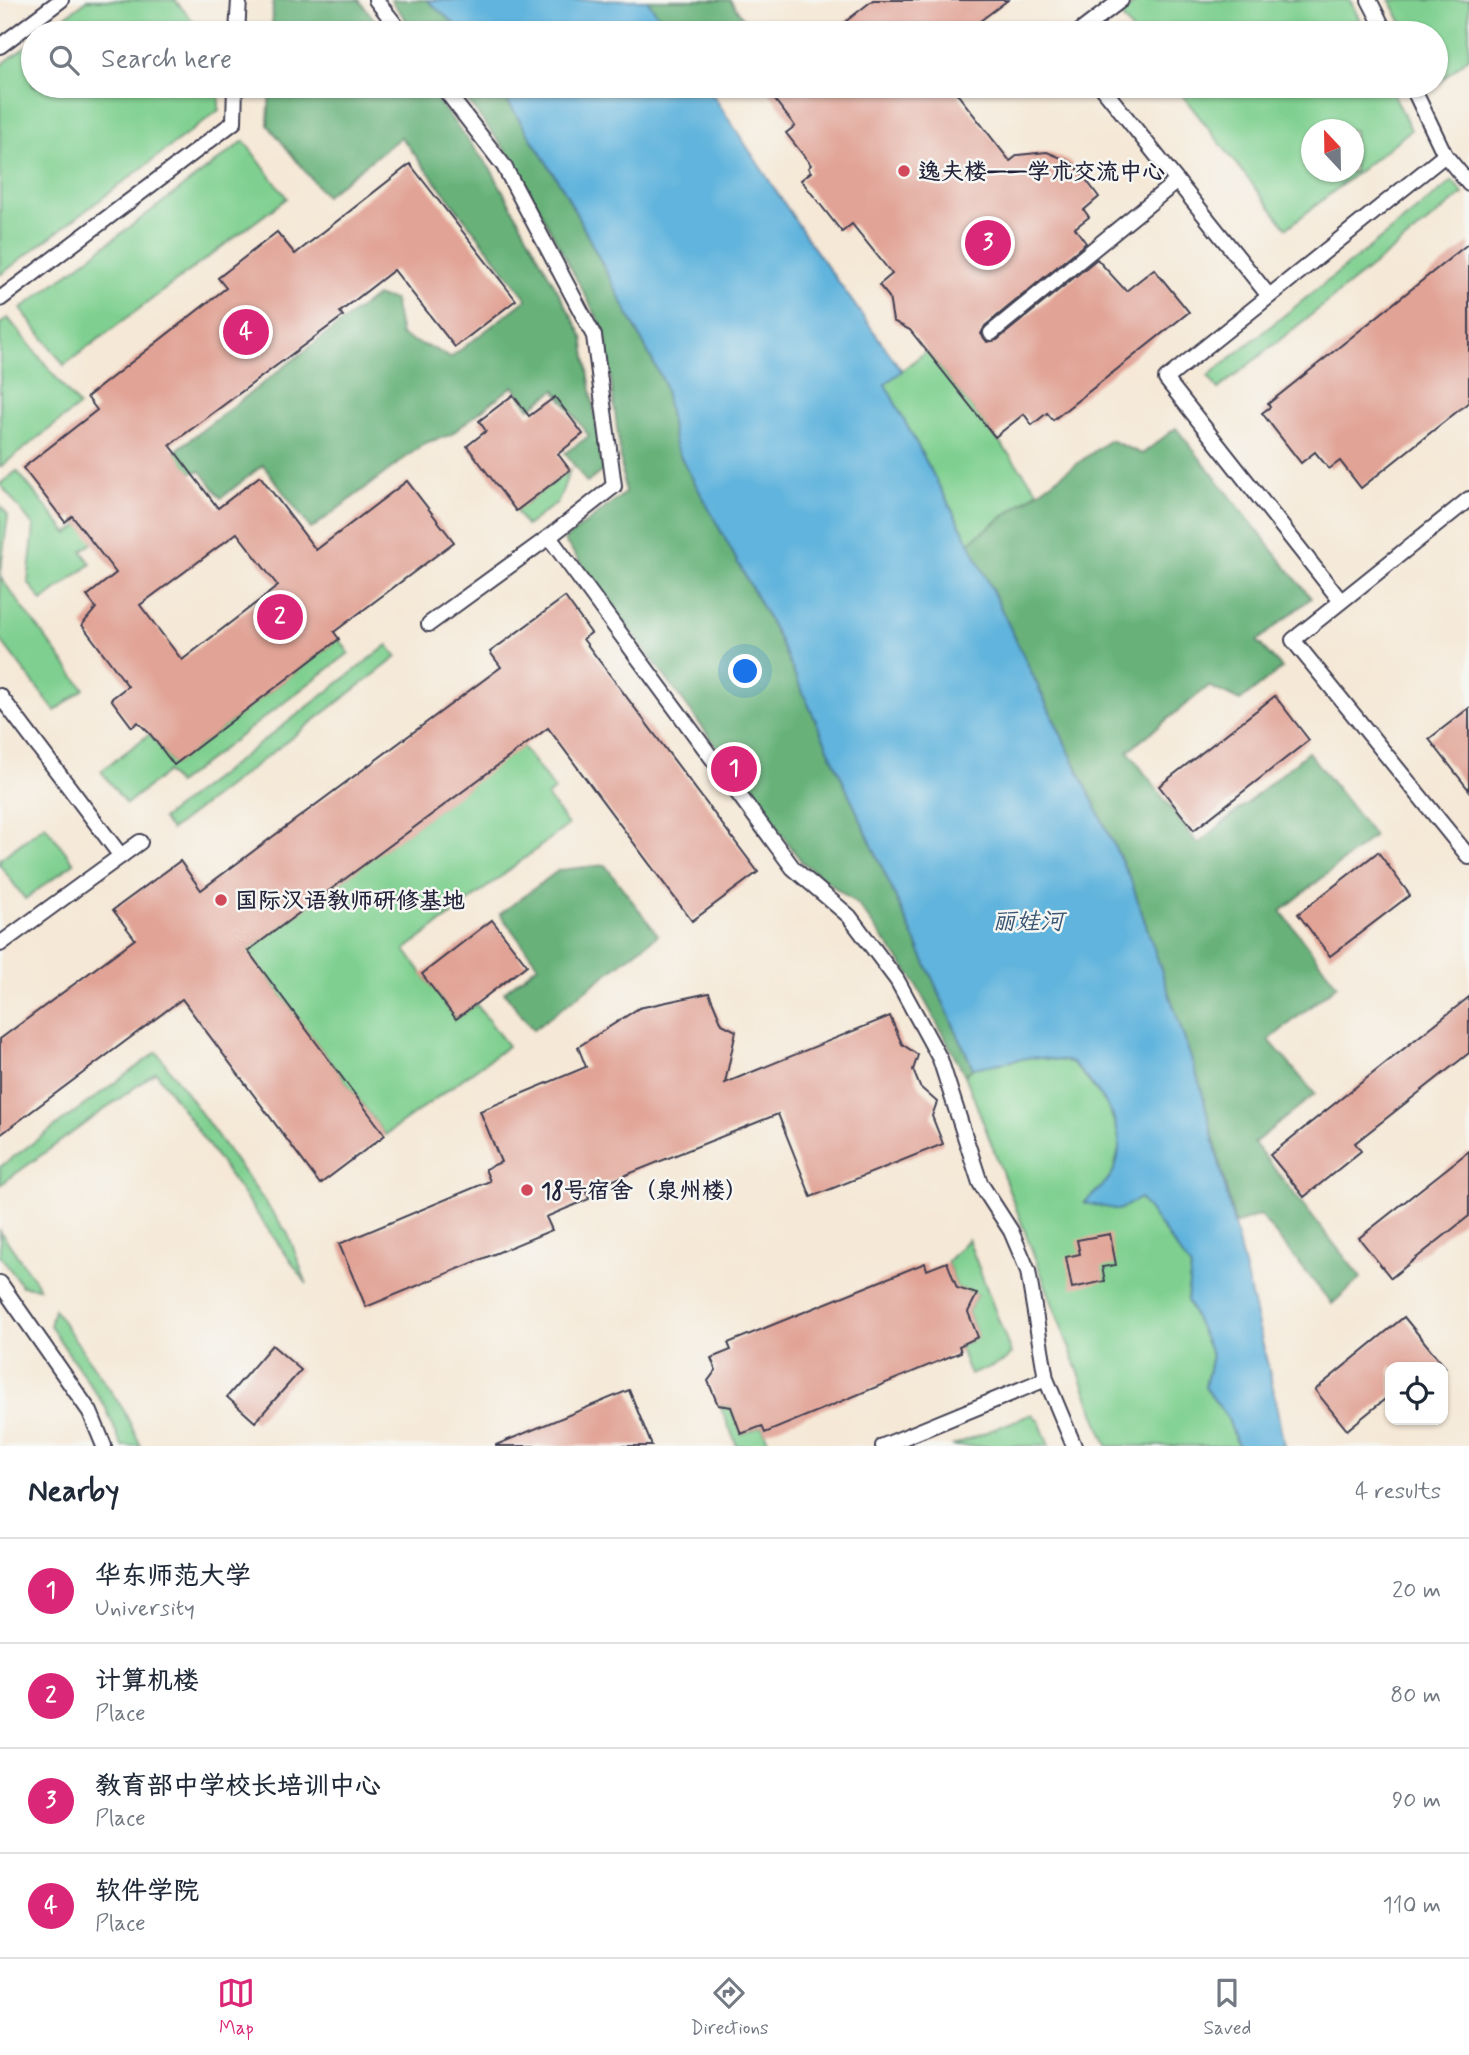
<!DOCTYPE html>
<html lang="en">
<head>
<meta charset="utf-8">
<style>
	:root { --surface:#fff; --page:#f6f6f7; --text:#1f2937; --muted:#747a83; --line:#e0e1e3; --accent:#db2777 }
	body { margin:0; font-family:Mynerve,"LXGW WenKai TC",sans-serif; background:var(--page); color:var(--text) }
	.controls { position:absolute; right:21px; bottom:21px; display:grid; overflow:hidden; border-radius:14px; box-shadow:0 2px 5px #0004 }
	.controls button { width:63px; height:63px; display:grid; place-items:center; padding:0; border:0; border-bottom:2px solid var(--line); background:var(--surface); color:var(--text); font:35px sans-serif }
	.compass { position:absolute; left:1301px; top:119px; width:63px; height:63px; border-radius:50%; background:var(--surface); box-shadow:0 2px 5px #0004; rotate:338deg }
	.you { position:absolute; left:746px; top:672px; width:24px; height:24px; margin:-18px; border:5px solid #fff; border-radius:50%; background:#1a73e8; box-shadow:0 0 0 10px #1a73e833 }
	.badge { display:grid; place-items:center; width:46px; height:46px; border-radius:50%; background:var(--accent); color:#fff; font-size:23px; font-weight:700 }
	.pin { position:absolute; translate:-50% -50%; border:4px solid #fff; box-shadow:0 2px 7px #0006 }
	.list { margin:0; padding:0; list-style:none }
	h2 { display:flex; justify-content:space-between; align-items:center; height:91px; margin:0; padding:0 28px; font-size:30px }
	h2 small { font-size:23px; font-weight:400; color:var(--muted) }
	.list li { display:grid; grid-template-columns:46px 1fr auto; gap:21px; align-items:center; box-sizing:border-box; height:105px; padding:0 28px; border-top:2px solid var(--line) }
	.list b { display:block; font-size:26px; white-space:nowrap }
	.list p { margin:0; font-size:23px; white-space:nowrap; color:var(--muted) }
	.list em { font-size:23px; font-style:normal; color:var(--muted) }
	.icon { flex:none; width:38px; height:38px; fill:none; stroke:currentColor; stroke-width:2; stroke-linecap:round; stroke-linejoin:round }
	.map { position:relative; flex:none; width:1469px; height:1446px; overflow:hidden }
	.search { position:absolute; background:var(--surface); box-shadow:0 2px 5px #0004; left:21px; right:21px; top:21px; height:77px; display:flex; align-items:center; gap:18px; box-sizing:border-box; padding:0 24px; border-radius:38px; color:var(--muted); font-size:26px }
	.sheet { height:511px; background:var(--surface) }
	nav { display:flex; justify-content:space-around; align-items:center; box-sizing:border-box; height:98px; border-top:2px solid var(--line); background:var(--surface); font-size:19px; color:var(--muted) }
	nav a { display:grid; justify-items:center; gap:4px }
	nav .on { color:var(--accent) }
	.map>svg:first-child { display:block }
</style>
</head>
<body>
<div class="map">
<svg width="1469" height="1446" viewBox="0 0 1469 1446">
	<rect width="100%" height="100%" fill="#f6f6f2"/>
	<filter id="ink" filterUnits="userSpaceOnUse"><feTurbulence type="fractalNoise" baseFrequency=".0143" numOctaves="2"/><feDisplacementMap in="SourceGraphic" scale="14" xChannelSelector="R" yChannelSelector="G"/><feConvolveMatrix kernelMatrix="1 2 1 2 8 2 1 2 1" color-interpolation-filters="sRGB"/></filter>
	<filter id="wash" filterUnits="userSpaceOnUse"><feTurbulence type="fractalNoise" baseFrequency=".00686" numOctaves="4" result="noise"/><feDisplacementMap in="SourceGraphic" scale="28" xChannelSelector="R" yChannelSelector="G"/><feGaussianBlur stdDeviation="1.57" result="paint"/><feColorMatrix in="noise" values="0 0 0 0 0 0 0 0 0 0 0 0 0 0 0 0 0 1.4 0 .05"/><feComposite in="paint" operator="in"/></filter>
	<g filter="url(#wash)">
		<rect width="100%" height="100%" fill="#f5e8d6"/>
		<!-- green -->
		<g fill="#7fd090" stroke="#507966" stroke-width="2" fill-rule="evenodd">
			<polygon points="87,0 175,0 203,33 43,33"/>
			<polygon points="1139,0 1350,0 1366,33 1134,33 1120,15"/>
			<polygon points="1390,0 1469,0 1469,57 1436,85 1436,33 1407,33"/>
			<polygon points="33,41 33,86 219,86 219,110 0,275 0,66"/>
			<path d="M1175,86h215l21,44 -124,98zM1312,130h42v42h-42z"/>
			<polygon points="244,141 287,198 64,365 21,309"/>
			<polygon points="1453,181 1463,194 1218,389 1208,376"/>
			<polygon points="8,318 79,406 0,467 0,324"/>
			<polygon points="927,351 1038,491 969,542 884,384"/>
			<polygon points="170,455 184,473 82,551 91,564 42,601 28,582 34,527 0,484 17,471 68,534"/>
			<polygon points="570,470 558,502 526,526 516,511"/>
			<polygon points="0,505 8,515 0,577 84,689 55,711 0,639"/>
			<polygon points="339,639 349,653 177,784 167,772 126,804 101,771 150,734 174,764"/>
			<polygon points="388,645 397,657 171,830 162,819"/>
			<polygon points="522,746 555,790 547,796 568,825 405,950 456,1019 476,1004 508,1046 385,1135 270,981 242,955"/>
			<polygon points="45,825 74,863 25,899 0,865 0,859"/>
			<polygon points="157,1052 288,1234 307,1284 156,1072 0,1185 0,1167"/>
			<polygon points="1032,1057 1072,1062 1107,1103 1121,1141 1113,1174 1140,1198 1191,1268 1187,1300 1212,1355 1205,1387 1228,1419 1238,1446 1107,1446 965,1075 973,1068"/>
			<polygon points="0,1231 40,1288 22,1286 0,1255"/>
			<polygon points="968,1239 1011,1353 1005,1361 970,1375 959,1346 978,1337 968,1312 977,1294 957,1288 947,1262"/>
			<polygon points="54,1309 123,1409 141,1446 122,1446 106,1408 50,1326"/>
			<polygon points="720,1406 731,1407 742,1434 762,1426 770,1446 737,1446"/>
			<polygon points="1032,1414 1039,1421 1049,1446 952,1446"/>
		</g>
		<!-- forest -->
		<g fill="#67b27a" stroke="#446a5a" stroke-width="2">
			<polygon points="273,0 359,0 385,33 272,33"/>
			<polygon points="391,0 427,0 465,33 416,33"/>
			<polygon points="647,0 730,0 746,22 732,33 671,33"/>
			<path d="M270,86h156l66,85 91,166 20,133 -16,13 -22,-30 24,-17 -34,-46 -25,18 -17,-22 -63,49 -25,8 -114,86 -48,-64 -42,33 -20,-27 -17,2 -14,-18 206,-159 18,4 7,35c16,10 35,12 49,23l77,-59 -126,-162 -76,59 -57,-71z"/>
			<polygon points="456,86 498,86 564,190 664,383 675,446 776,633 973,1068 965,1075 912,977 858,905 802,862 564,540 625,493 605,332 513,160"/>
			<polygon points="1176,428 1311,598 1257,641 1282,668 1240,701 1209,686 1128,751 1198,844 1308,752 1374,836 1281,911 1337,985 1269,1040 1315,1094 1254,1143 1361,1278 1332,1304 1260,1215 1235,1224 1201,1088 1131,881 969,542 1110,440 1142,454"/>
			<polygon points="605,865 658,935 533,1030 504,992 538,965 500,914 559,870"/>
		</g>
		<!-- water -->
		<g fill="#61b4dd" stroke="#426b8c" stroke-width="2">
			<polygon points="427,0 647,0 671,33 465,33"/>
			<path d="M498,86h209l102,155 93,130 -17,13 84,158 162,339 70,207 71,295 12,63h-46l-10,-27 -23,-32 7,-32 -25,-55 4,-32 -51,-70 -21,12 -35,-7c9,-9 24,-20 29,-31 20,-45 -13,-79 -41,-110l-40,-5 -59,11 -197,-435 -101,-187 -11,-63 -100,-193z"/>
		</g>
		<g id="blocks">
			<!-- building -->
			<g fill="#e1a395" fill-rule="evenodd">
				<polygon points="873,0 1008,0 964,33 831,33"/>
				<polygon points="764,86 951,86 1010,161 1018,155 1047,152 1071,162 1078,169 1099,197 1084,210 1089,217 1075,228 1086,243 985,326 981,334 987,342 997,340 1097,259 1126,291 1154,269 1189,312 1053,420 1047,413 1032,425 1024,414 995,437 910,330 893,321 889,297 879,285 892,274 852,224 842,232 801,180 811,172 808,168 811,165 786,133 795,126"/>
				<path d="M410,164l106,136 -61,47 -61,-77 -54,42 3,4 -173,129 48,63 42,-32 56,74 91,-69 47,61 -120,90 5,7 -165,126 -24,-31 -12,-12 -6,5 -21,-28 17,-13 -46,-61 14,-17 -9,-12 29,-23 -44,-57 -7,6 -42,-54 74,-58 -10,-13 139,-109 -8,-10 59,-46 18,22zM237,533l41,53 -96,74 -42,-55z"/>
				<polygon points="1469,243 1469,402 1361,488 1340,461 1329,469 1315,452 1301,463 1262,413 1270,407 1268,404"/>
				<polygon points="513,395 529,416 555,397 583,434 558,454 570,470 516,511 467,446 486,431 479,421"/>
				<polygon points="565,597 591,633 583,639 758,872 692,921 548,728 248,951 385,1135 320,1184 182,999 0,1135 0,1039 135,939 113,910 180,861 201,890 501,667 490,652"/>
				<polygon points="1275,696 1309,740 1194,830 1159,786"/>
				<polygon points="1469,708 1469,790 1429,739"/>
				<polygon points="1378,852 1410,895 1330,956 1298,914"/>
				<polygon points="492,920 527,965 456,1019 422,974"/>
				<polygon points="709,993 722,1024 736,1031 725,1083 890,1016 902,1044 918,1055 913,1070 920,1087 937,1102 932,1116 943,1144 811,1197 778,1114 586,1191 589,1199 546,1217 552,1230 366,1307 339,1244 490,1181 485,1169 501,1162 480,1111 586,1067 578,1047 639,1008"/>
				<polygon points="1469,997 1469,1053 1355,1143 1361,1151 1304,1197 1270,1155"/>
				<polygon points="1469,1151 1469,1216 1391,1278 1359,1238"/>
				<polygon points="1110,1234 1116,1265 1102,1267 1105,1281 1072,1288 1066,1257 1080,1254 1077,1240"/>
				<polygon points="947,1262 957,1288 977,1294 968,1312 978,1337 959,1346 961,1352 765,1433 762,1426 741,1434 731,1407 718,1405 708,1381 716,1370 711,1358 731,1350 728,1343 925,1263 927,1270"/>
				<polygon points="1404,1317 1445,1367 1390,1367 1390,1395 1347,1430 1315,1390"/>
				<polygon points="272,1345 301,1370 255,1422 227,1397"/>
				<polygon points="629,1390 652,1446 496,1446 496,1445"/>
			</g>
		</g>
	</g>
	<g filter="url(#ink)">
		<use href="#blocks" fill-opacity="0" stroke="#424052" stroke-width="2"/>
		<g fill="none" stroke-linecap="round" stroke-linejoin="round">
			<defs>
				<g id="lane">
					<polyline points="376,0 402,33"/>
					<polyline points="1369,0 1386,33"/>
					<polyline points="237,33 239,0"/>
					<polyline points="1078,33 1121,0"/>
					<polyline points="0,46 61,0"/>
					<polyline points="442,86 504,166 594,336 614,486 549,537 793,868 849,916 897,980 940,1059 980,1183 1011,1231 1028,1271 1046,1379 1074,1446"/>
					<polyline points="1101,86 1269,296"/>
					<polyline points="1412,86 1445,155 1469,184"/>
					<polyline points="0,299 234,122 235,86"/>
					<polyline points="991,333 1177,181"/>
					<polyline points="1469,499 1293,640 1469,857"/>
					<polyline points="1340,600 1166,379 1445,155"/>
					<polyline points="429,624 549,537"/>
					<polyline points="0,696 121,856"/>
					<polyline points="0,944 140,842"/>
					<polyline points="0,1283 90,1412 104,1446"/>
					<polyline points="883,1446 1046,1379"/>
				</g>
			</defs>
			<!-- lane casing -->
			<use href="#lane" stroke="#424052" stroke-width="18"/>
			<!-- lane -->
			<use href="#lane" stroke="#fff" stroke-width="14"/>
		</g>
	</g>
	<!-- markers -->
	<g fill="#d1495b" stroke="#f6f6f2" stroke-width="2.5">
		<circle cx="904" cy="171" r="7"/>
		<circle cx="221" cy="900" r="7"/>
		<circle cx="527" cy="1190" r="7"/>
	</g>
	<g text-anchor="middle" stroke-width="5" stroke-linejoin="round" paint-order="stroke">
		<!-- poi labels -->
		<g font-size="23" font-weight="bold" fill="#22223b" stroke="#f6f6f2" text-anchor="start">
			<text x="918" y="179">逸夫楼——学术交流中心</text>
			<text x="235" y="908">国际汉语教师研修基地</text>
			<text x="541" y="1198">18号宿舍（泉州楼）</text>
		</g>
		<!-- water labels -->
		<g font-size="24" font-style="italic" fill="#385574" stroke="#f6f6f2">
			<text x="1028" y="929">丽娃河</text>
		</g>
	</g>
</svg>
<div class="controls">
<button><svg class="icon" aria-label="locate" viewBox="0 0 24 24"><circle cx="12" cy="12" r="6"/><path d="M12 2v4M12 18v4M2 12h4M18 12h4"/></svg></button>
</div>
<svg class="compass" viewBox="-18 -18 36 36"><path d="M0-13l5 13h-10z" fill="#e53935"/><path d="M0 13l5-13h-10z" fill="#747a83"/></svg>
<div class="you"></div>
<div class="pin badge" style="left:734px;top:769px">1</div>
<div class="pin badge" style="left:280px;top:617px">2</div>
<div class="pin badge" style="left:988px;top:243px">3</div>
<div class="pin badge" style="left:246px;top:332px">4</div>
<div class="search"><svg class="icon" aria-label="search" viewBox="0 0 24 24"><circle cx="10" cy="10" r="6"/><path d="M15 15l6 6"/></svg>Search here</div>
</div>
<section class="sheet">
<h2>Nearby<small>4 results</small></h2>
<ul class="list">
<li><span class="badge">1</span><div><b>华东师范大学</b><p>University</p></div><em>20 m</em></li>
<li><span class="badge">2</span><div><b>计算机楼</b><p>Place</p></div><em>80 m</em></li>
<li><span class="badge">3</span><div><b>教育部中学校长培训中心</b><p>Place</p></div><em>90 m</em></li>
<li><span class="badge">4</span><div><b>软件学院</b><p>Place</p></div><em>110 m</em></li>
</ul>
</section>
<nav>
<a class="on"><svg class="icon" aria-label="map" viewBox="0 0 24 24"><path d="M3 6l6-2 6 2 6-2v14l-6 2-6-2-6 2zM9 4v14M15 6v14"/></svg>Map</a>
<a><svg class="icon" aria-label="directions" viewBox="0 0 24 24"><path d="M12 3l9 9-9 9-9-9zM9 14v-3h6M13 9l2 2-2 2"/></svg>Directions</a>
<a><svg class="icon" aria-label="saved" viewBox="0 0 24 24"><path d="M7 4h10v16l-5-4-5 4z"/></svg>Saved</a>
</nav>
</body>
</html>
